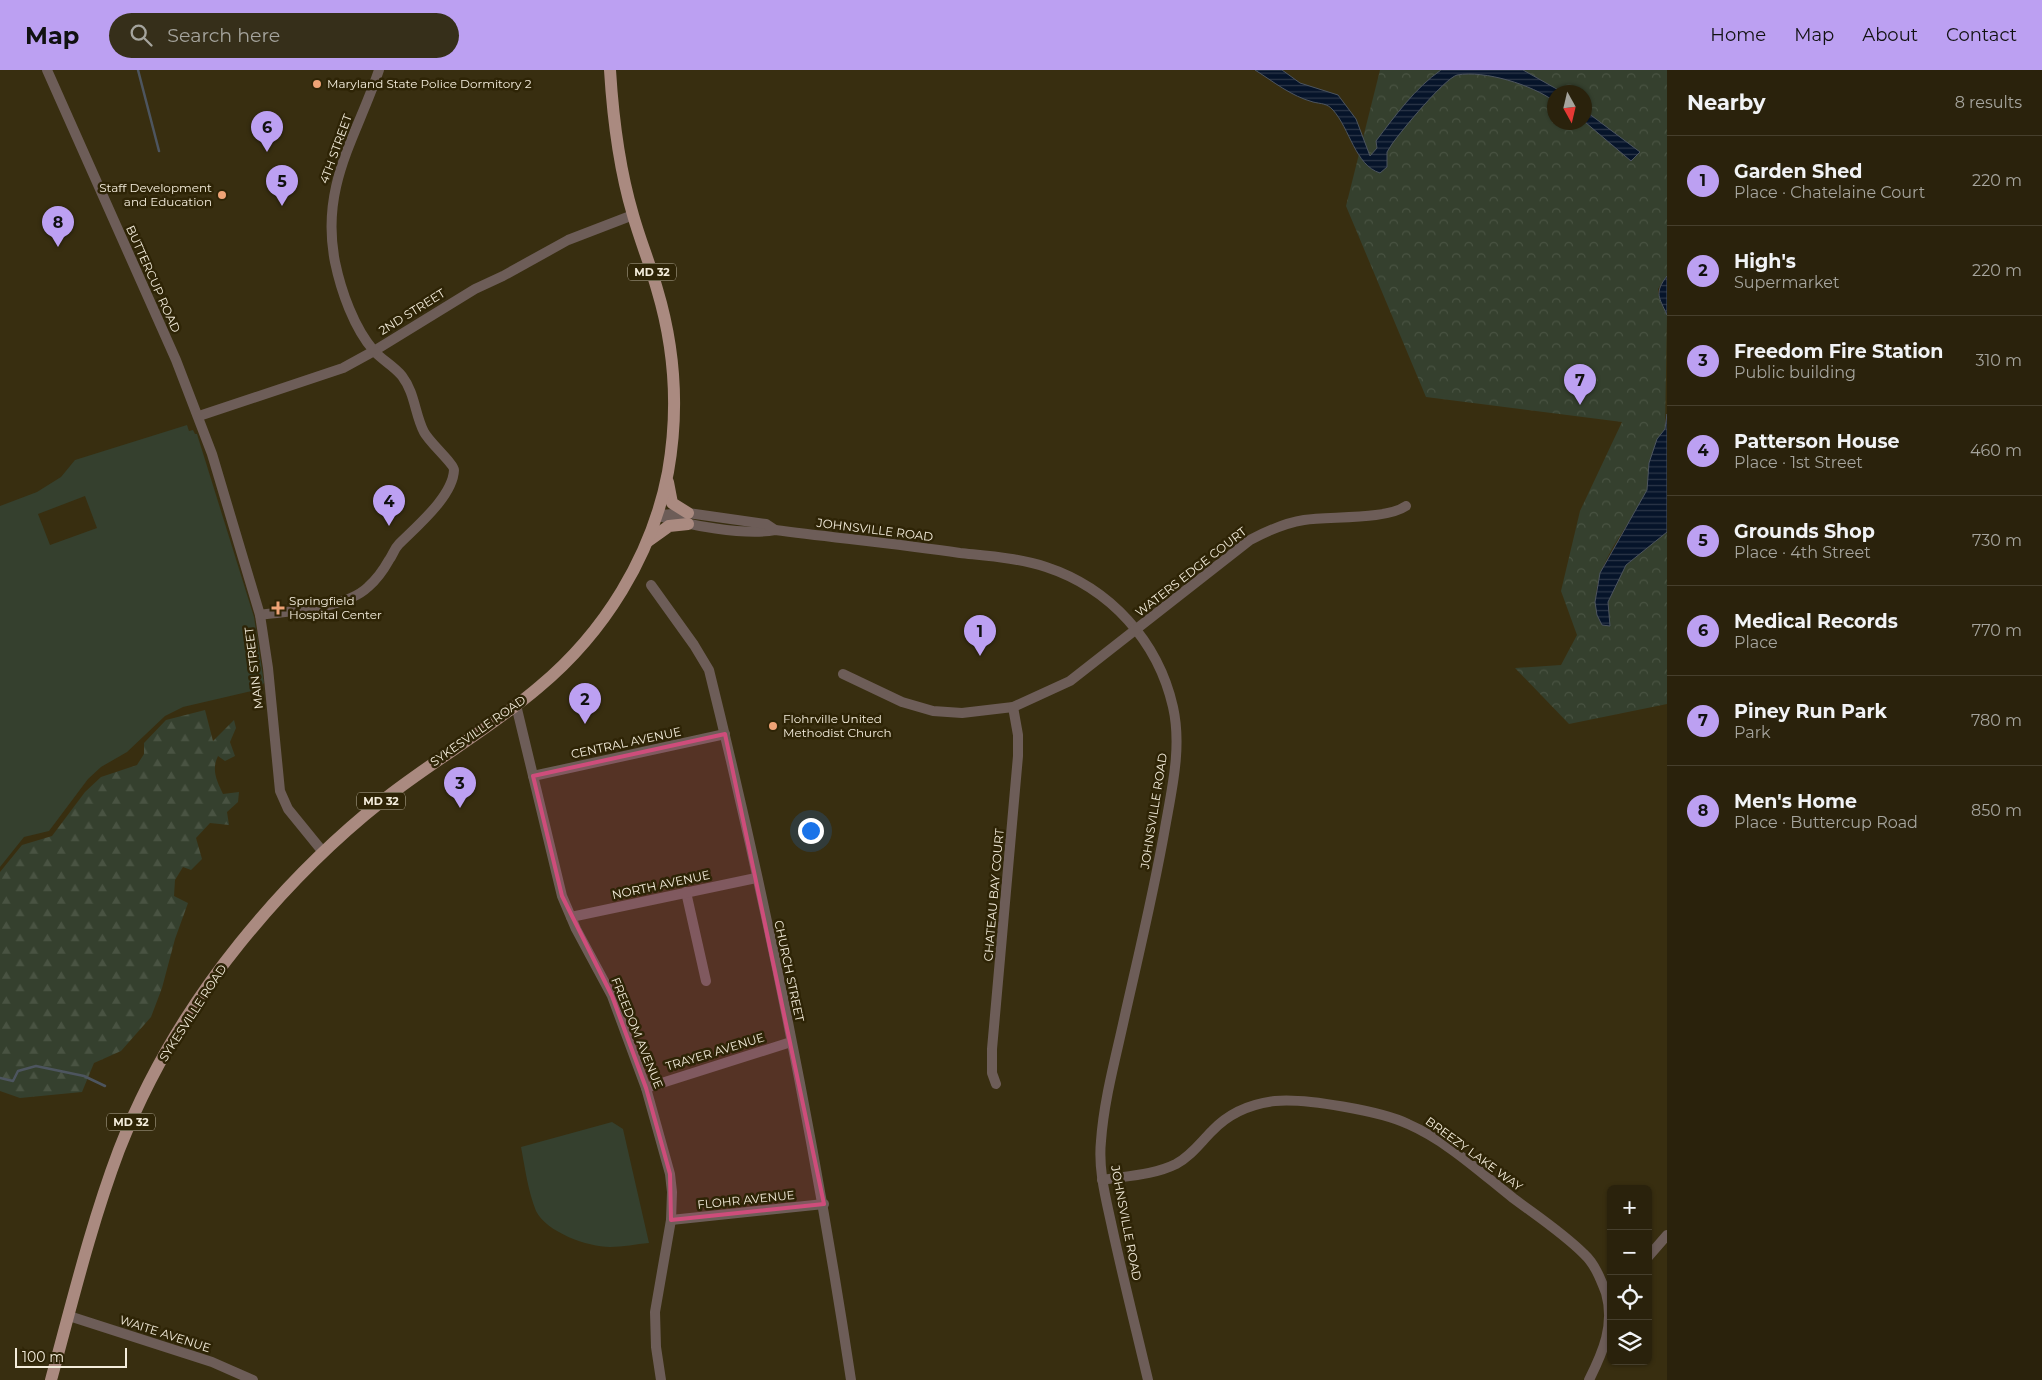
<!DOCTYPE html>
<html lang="en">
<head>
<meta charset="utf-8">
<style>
	:root { --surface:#2a220c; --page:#362f1a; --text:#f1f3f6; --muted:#a5a49d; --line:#463f2d; --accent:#bca0f2 }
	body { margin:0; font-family:Montserrat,sans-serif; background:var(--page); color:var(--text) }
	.controls { position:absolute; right:15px; bottom:15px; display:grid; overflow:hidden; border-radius:8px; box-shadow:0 1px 4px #0004 }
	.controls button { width:45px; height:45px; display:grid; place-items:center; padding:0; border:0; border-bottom:1px solid var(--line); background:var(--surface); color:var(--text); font:25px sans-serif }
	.compass { position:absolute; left:1547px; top:15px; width:45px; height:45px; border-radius:50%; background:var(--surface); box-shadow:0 1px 4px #0004; rotate:172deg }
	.scale { position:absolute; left:15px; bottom:12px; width:112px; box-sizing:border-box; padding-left:5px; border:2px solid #f4eddc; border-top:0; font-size:14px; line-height:18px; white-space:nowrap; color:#f4eddc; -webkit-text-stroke:4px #2e2406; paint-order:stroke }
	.you { position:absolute; left:810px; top:760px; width:18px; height:18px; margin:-12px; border:4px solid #fff; border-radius:50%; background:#1a73e8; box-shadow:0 0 0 8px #1a73e833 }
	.badge { display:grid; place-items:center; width:32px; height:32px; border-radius:50%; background:var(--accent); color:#111; font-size:16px; font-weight:700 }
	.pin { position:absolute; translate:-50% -41px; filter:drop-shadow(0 1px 2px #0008) }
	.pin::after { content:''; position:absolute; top:26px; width:18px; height:15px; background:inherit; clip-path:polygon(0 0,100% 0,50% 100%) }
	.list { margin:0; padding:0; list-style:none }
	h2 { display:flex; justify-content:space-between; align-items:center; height:65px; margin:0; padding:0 20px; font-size:21px }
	h2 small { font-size:16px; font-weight:400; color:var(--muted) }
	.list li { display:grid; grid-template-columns:32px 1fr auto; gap:15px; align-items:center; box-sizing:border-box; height:90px; padding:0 20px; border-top:1px solid var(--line) }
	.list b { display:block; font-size:19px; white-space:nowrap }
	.list p { margin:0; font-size:16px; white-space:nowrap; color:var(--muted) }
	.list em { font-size:16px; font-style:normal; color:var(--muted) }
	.icon { flex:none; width:28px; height:28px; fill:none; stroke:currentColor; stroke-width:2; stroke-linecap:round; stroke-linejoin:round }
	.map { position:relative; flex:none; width:1667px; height:1310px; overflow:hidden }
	header { display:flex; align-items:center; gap:30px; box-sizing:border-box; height:70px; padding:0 25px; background:var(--accent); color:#111 }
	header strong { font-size:24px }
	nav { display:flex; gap:28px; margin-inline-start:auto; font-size:18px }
	.search { width:350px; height:45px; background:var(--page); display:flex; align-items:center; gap:12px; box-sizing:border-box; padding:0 18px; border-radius:28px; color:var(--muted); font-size:19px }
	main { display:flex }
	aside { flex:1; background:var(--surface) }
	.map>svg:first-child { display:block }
</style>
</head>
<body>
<header>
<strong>Map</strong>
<div class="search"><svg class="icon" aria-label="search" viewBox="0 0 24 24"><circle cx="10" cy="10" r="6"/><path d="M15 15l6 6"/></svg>Search here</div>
<nav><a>Home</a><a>Map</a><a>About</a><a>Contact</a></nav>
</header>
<main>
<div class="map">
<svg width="1667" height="1310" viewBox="0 0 1667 1310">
	<defs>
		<pattern id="forest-firs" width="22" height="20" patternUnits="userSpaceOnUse" patternTransform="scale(1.25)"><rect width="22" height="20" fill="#35402e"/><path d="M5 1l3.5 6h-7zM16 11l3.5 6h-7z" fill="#495342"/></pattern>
		<pattern id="park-crowns" width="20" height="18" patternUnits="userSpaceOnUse" patternTransform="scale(1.25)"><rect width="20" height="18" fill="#35402e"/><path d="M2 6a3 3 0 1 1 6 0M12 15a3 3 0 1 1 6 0" fill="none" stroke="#495342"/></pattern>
		<pattern id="water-rules" width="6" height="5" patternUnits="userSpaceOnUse" patternTransform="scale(1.25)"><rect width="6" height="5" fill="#06142a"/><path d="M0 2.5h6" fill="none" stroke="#2b3648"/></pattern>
	</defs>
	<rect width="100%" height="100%" fill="#382e10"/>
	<!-- grass -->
	<g fill="#35402e" fill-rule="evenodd">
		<path d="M187,355l2,6 4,-1 2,4h2l57,183 10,66 -8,7 -73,17 -18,9 -38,36 -26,15 -13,12 -39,52 -25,6 -24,30v-361l37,-14 24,-15 14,-17zM85,426l12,32 -47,17 -12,-31z"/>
		<path d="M612,1052l11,7 26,114c-13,1 -26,4 -39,4 -22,0 -64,-15 -74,-36 -8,-20 -11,-43 -15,-64z"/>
	</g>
	<!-- forest -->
	<path fill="url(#forest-firs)" d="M205,640l8,31 21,-21 2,8 -6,14 5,14 -10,5 -7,-5c-7,14 -1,25 5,38l16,-2 -1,10 -11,10 2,13 -19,-2 -14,15 6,21 -11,11 -8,-3 -8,13 -1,16 14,7 -13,36 -13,49 -11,29 -30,34 -27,12 -12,29 -62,6 -20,-7v-219l22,-27 30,-9 33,-44 16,-15 36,-12 7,-11v-11l22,-23z"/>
	<!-- park -->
	<path fill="url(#park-crowns)" fill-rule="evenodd" d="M1380,0h287v206l-9,13v4l9,22 -2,114c-17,20 -12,37 -18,61 -3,12 -12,22 -19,33 -19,30 -44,67 -26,102l8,1 -2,-24 18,-37 41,-33v172l-98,20 -54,-56 46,-3 16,-30 -16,-44 19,-80 42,-89 -196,-25 -80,-191zM1554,22h30v30h-30z"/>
	<!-- water -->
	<g fill="url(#water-rules)" stroke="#4d555f">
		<path d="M1255,0h27l18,13 38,12 18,24 14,37 7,-8 -1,-7c19,-25 39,-53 65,-71h82l39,22h-8v9c-22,-16 -69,-31 -97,-26 -13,4 -55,55 -65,69l-5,8v15l-7,6c-25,-8 -30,-44 -47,-63 -6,-7 -12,-6 -20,-8 -22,-6 -39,-20 -58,-32z"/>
		<polygon points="1584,40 1640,82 1631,91 1585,52"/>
		<path d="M1667,206v39c-8,-18 -13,-22 0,-39z"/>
		<polygon points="1667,344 1667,462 1626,495 1608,532 1610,556 1602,555 1597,545 1595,532 1600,503 1647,420 1649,393 1657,369 1665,359"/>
	</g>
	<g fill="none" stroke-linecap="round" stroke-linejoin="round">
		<!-- stream -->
		<g stroke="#4d555f" stroke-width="2.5">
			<polyline points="138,0 159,81"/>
			<polyline points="0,1008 13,1011 18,1001 36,996 84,1006 105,1016"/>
		</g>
		<!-- minor -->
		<g stroke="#6d5d58" stroke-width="10">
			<polyline points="47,0 176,290 212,384 260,545 268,598 280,721 288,739 323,782"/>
			<polyline points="199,346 343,298 374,281 475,219 503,206 568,170 633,145"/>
			<path d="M656,445c29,10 90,21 119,15 62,8 124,14 185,23 28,3 59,5 86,14 64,21 112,74 127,140 9,40 -1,81 -8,121 -11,63 -26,125 -40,187 -9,42 -21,84 -24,126 -3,29 5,58 11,86 11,51 24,102 36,153"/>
			<polyline points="659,445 688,443 766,454 775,460"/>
			<path d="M651,515l43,60 15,25c58,234 106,472 142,710"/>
			<path d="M260,545c30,-4 85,-6 108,-28 8,-7 16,-18 21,-27 4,-5 5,-11 10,-16 18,-18 54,-48 55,-74 0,-6 -25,-28 -30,-38 -9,-17 -9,-39 -22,-56 -8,-10 -20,-16 -28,-25 -20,-23 -33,-60 -39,-89 -15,-76 21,-124 44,-192"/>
			<path d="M843,604l59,28 31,9 29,2 51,-6 57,-26 180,-141c17,-9 34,-17 54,-20 26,-4 82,0 102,-14"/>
			<polyline points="516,635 562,826 576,859 612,926 646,1018 670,1104 672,1122 671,1150 655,1242 656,1277 661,1310"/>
			<polyline points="533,706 725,664"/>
			<polyline points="686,822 706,911"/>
			<polyline points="571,847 756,808"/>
			<polyline points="996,1014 992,1003 992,979 1018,686 1018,665 1013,637"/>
			<polyline points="646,1018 791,972"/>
			<path d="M1102,1110c24,-4 52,-5 74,-16 15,-8 24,-21 36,-33 17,-18 38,-27 63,-30 30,-3 106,10 133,23 39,17 72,48 105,74 24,18 50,35 71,56 11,10 17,26 22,39 9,32 -3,59 -17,87"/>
			<polyline points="671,1150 824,1134"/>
			<polyline points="1648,1187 1667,1165"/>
			<polyline points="69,1246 212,1292 253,1310"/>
		</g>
		<!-- major -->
		<g stroke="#aa8a80" stroke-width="12">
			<polyline points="668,412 672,433 688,443"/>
			<polyline points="648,471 669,456 688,454"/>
			<path d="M51,1310c21,-77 40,-156 68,-230 29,-74 71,-145 121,-207 42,-52 89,-100 142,-142 50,-40 108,-72 157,-114 65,-54 113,-131 129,-215 11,-62 7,-123 -11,-183 -7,-25 -17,-49 -24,-74 -14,-47 -20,-96 -23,-145"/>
		</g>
	</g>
	<!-- marked area -->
	<path fill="#ce4d7b" fill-opacity="0.2" stroke="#ce4d7b" stroke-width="4" stroke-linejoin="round" d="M725,664l99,470 -153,16 -1,-46 -24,-86 -34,-92 -50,-100 -29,-120z"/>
	<!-- markers -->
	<g fill="#efa376" stroke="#2e2406" stroke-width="2">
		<circle cx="317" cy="14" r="5"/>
		<circle cx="222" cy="125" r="5"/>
		<path d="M275.5 530.5h5v5h5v5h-5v5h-5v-5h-5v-5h5z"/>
		<circle cx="773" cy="656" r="5"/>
	</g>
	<g text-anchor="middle" stroke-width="5" stroke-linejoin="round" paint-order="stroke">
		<!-- shield labels -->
		<g fill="#2e2406" stroke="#b9b19c" stroke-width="1">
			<rect x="628" y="193.5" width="48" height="17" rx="4"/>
			<rect x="357" y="722.5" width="48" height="17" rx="4"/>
			<rect x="107" y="1043.5" width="48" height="17" rx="4"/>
		</g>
		<g font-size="11" font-weight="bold" fill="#f4eddc">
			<text x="652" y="206">MD 32</text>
			<text x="381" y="735">MD 32</text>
			<text x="131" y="1056">MD 32</text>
		</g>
		<!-- poi labels -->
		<g font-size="12" fill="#f4eddc" stroke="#2e2406" text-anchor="start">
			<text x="327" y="18">Maryland State Police Dormitory 2</text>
			<text x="212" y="122" text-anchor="end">Staff Development<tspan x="212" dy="14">and Education</tspan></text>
			<text x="289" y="535">Springfield<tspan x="289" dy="14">Hospital Center</tspan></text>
			<text x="783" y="653">Flohrville United<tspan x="783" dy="14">Methodist Church</tspan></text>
		</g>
		<!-- street labels -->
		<g font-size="12" fill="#f4eddc" stroke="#2e2406">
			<text transform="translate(336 79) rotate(-70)" y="4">4TH STREET</text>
			<text transform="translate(153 209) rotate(66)" y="4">BUTTERCUP ROAD</text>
			<text transform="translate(412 242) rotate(-32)" y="4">2ND STREET</text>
			<text transform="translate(875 460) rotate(7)" y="4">JOHNSVILLE ROAD</text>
			<text transform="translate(1191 502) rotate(-38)" y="4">WATERS EDGE COURT</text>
			<text transform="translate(254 598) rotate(-97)" y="4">MAIN STREET</text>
			<text transform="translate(478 661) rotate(-35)" y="4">SYKESVILLE ROAD</text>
			<text transform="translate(626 673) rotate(-12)" y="4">CENTRAL AVENUE</text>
			<text transform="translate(1154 741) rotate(-81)" y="4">JOHNSVILLE ROAD</text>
			<text transform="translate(661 815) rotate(-12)" y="4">NORTH AVENUE</text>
			<text transform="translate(994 825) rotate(-85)" y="4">CHATEAU BAY COURT</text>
			<text transform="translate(789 901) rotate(78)" y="4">CHURCH STREET</text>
			<text transform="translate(193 943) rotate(-57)" y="4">SYKESVILLE ROAD</text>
			<text transform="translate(637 963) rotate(68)" y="4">FREEDOM AVENUE</text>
			<text transform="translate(715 982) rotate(-17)" y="4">TRAYER AVENUE</text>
			<text transform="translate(1474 1084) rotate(36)" y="4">BREEZY LAKE WAY</text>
			<text transform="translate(746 1130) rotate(-6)" y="4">FLOHR AVENUE</text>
			<text transform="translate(1126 1153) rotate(79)" y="4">JOHNSVILLE ROAD</text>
			<text transform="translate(165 1264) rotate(18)" y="4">WAITE AVENUE</text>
		</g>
	</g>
</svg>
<div class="controls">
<button>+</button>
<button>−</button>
<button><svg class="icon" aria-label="locate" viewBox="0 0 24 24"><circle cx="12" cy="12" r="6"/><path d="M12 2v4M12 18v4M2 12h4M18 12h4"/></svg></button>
<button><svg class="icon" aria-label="layers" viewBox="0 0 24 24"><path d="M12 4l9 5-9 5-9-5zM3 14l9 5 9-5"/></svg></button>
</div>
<svg class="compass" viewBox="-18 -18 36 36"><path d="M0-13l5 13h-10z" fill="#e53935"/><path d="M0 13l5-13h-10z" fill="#a5a49d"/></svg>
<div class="scale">100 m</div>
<div class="you"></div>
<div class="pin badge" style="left:980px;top:586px">1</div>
<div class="pin badge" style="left:585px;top:654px">2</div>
<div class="pin badge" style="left:460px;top:738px">3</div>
<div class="pin badge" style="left:389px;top:456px">4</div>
<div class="pin badge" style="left:282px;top:136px">5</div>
<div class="pin badge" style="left:267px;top:82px">6</div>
<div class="pin badge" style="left:1580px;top:335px">7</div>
<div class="pin badge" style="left:58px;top:177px">8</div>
</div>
<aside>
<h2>Nearby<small>8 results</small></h2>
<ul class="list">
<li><span class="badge">1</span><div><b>Garden Shed</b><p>Place · Chatelaine Court</p></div><em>220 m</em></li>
<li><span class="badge">2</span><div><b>High's</b><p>Supermarket</p></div><em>220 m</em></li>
<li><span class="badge">3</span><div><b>Freedom Fire Station</b><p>Public building</p></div><em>310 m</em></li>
<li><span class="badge">4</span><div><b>Patterson House</b><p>Place · 1st Street</p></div><em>460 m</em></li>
<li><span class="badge">5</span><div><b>Grounds Shop</b><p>Place · 4th Street</p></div><em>730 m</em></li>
<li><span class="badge">6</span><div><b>Medical Records</b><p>Place</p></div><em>770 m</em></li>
<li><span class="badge">7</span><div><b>Piney Run Park</b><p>Park</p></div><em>780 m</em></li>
<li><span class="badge">8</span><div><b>Men's Home</b><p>Place · Buttercup Road</p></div><em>850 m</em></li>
</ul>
</aside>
</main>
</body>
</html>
